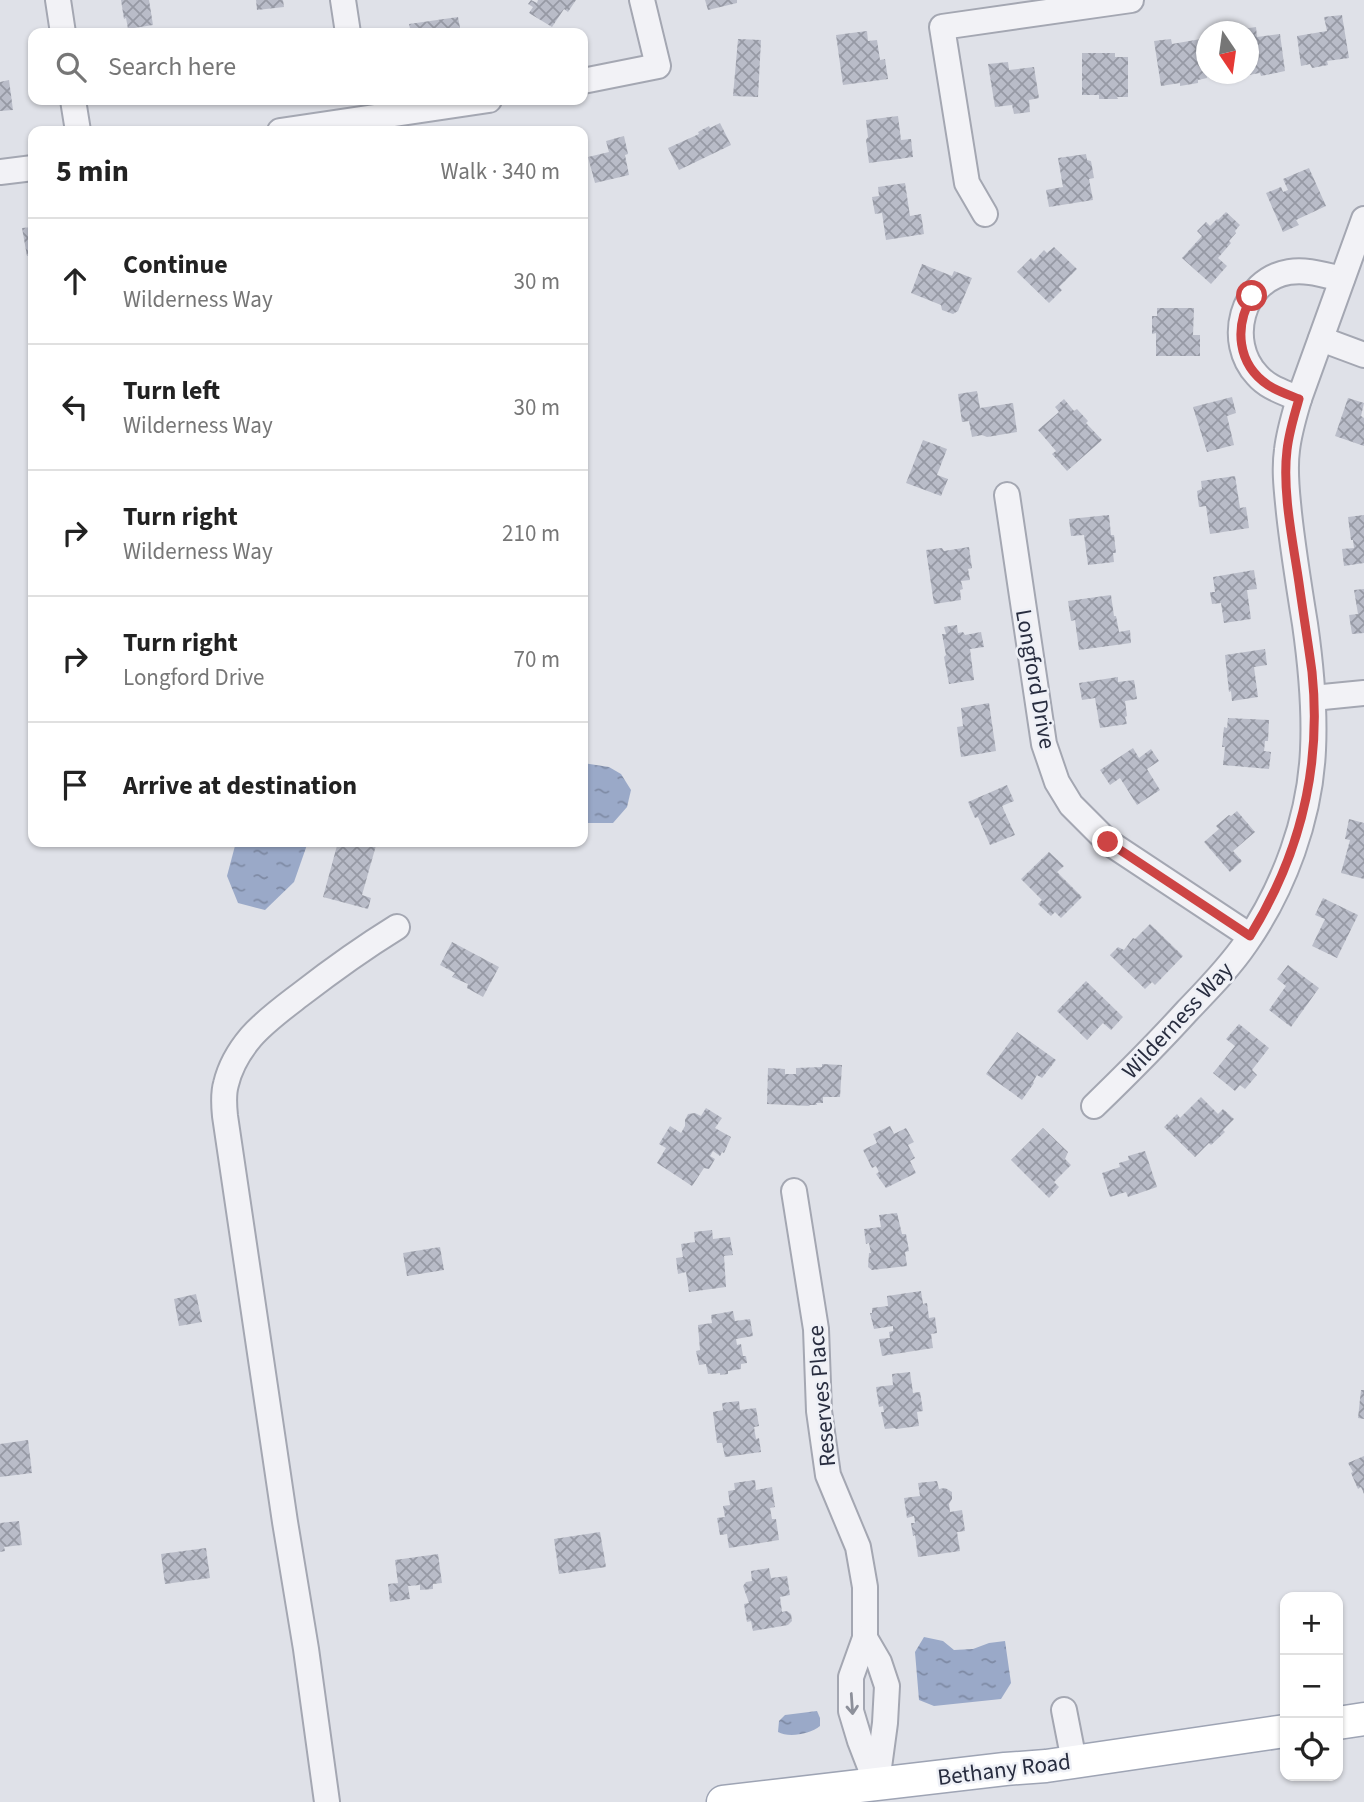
<!DOCTYPE html>
<html lang="en">
<head>
<meta charset="utf-8">
<style>
	:root { --surface:#fff; --page:#f2f2f2; --text:#222; --muted:#767676; --line:#e0e0e0 }
	body { margin:0; font-family:"Source Sans 3",sans-serif; background:var(--page); color:var(--text) }
	.controls { position:absolute; right:21px; bottom:21px; display:grid; overflow:hidden; border-radius:14px; box-shadow:0 2px 5px #0004 }
	.controls button { width:63px; height:63px; display:grid; place-items:center; padding:0; border:0; border-bottom:2px solid var(--line); background:var(--surface); color:var(--text); font:35px sans-serif }
	.compass { position:absolute; left:1196px; top:21px; width:63px; height:63px; border-radius:50%; background:var(--surface); box-shadow:0 2px 5px #0004; rotate:167deg }
	.stop { position:absolute; width:21px; height:21px; margin:-16px; border:5px solid #cd4444; border-radius:50%; background:#fff }
	.stop.end { background:#cd4444; border-color:#fff; box-shadow:0 2px 7px #0008 }
	.list { margin:0; padding:0; list-style:none }
	h2 { display:flex; justify-content:space-between; align-items:center; height:91px; margin:0; padding:0 28px; font-size:30px }
	h2 small { font-size:23px; font-weight:400; color:var(--muted) }
	.list li { display:grid; grid-template-columns:46px 1fr auto; gap:21px; align-items:center; box-sizing:border-box; height:126px; padding:0 28px; border-top:2px solid var(--line) }
	.list b { display:block; font-size:26px; white-space:nowrap }
	.list p { margin:0; font-size:23px; white-space:nowrap; color:var(--muted) }
	.list em { font-size:23px; font-style:normal; color:var(--muted) }
	.icon { flex:none; width:38px; height:38px; fill:none; stroke:currentColor; stroke-width:2; stroke-linecap:round; stroke-linejoin:round }
	.map { position:relative; flex:none; width:1364px; height:1802px; overflow:hidden }
	.search { position:absolute; background:var(--surface); box-shadow:0 2px 5px #0004; left:28px; top:28px; width:560px; height:77px; display:flex; align-items:center; gap:18px; box-sizing:border-box; padding:0 24px; border-radius:14px; color:var(--muted); font-size:26px }
	.panel { position:absolute; background:var(--surface); box-shadow:0 2px 5px #0004; left:28px; top:126px; width:560px; height:721px; border-radius:14px }
	.map>svg:first-child { display:block }
</style>
</head>
<body>
<div class="map">
<svg width="1364" height="1802" viewBox="0 0 1364 1802">
	<defs>
		<pattern id="water-ripples" width="26" height="14" patternUnits="userSpaceOnUse" patternTransform="scale(1.75)"><rect width="26" height="14" fill="#9aa9c8"/><path d="M2 4q2-2 4 0t4 0M15 11q2-2 4 0t4 0" fill="none" stroke="#7e8aa4"/></pattern>
		<pattern id="building-cross-hatch" width="8" height="8" patternUnits="userSpaceOnUse" patternTransform="scale(1.75)"><rect width="8" height="8" fill="#b9bcc8"/><path d="M0 0l8 8M0 8l8-8" fill="none" stroke="#9699a4"/></pattern>
	</defs>
	<rect width="100%" height="100%" fill="#dfe1e8"/>
	<!-- water -->
	<g fill="url(#water-ripples)">
		<polygon points="583,763 609,767 621,774 631,790 627,807 613,823 587,823 583,821"/>
		<polygon points="236,842 308,842 294,882 265,910 238,903 227,876"/>
		<polygon points="924,1637 943,1641 954,1650 973,1649 989,1643 1005,1641 1011,1683 1001,1699 934,1706 919,1700 915,1652"/>
		<path d="M817,1711l3,7v8c-10,8 -31,12 -42,6l1,-11 6,-6z"/>
	</g>
	<!-- building -->
	<g fill="url(#building-cross-hatch)">
		<polygon points="121,0 149,0 153,25 128,29 126,18 124,19"/>
		<polygon points="256,0 283,0 284,7 257,10"/>
		<polygon points="531,0 537,3 538,0 576,0 568,12 564,9 552,27 529,13 533,7 528,4"/>
		<polygon points="705,0 737,0 737,3 708,10"/>
		<polygon points="1342,15 1349,58 1327,61 1328,65 1312,68 1310,64 1301,66 1297,36 1327,31 1324,17"/>
		<polygon points="458,17 461,33 411,33 409,24"/>
		<polygon points="1256,27 1257,37 1280,34 1285,71 1261,76 1260,73 1248,75 1248,32 1236,32 1236,30"/>
		<polygon points="867,31 868,41 877,40 880,60 885,59 888,79 843,85 836,35"/>
		<polygon points="738,39 761,40 758,97 733,96"/>
		<polygon points="1171,39 1172,44 1201,39 1207,78 1198,80 1198,83 1180,86 1180,83 1161,86 1154,41"/>
		<polygon points="1082,53 1115,53 1115,57 1128,57 1128,97 1117,97 1118,99 1099,99 1099,95 1082,95"/>
		<polygon points="1008,62 1009,70 1034,67 1039,98 1029,100 1030,112 1014,114 1012,105 995,107 988,64"/>
		<polygon points="9,80 13,110 0,111 0,82"/>
		<polygon points="898,116 901,140 911,139 913,157 869,163 866,140 868,137 866,120"/>
		<polygon points="720,123 731,145 679,170 668,148 699,134 698,132 709,126 710,128"/>
		<polygon points="624,136 628,154 625,155 629,175 595,183 588,157 609,152 606,141"/>
		<polygon points="1086,154 1087,160 1091,161 1094,178 1089,179 1093,200 1049,207 1046,190 1063,187 1058,158"/>
		<polygon points="1309,168 1326,206 1296,220 1299,225 1283,232 1266,193 1281,187 1283,192 1288,190 1283,179"/>
		<polygon points="905,183 910,216 921,214 924,234 886,240 882,213 875,214 872,197 879,196 878,187"/>
		<polygon points="1226,212 1240,225 1235,231 1236,233 1229,241 1231,243 1218,258 1227,266 1211,284 1182,258 1202,236 1197,231 1206,222 1210,226 1217,219 1218,220"/>
		<polygon points="33,227 33,255 27,256 22,228"/>
		<polygon points="1054,247 1077,269 1059,287 1062,290 1049,303 1017,272 1031,258 1034,261 1044,250 1047,253"/>
		<polygon points="922,264 952,276 954,271 972,278 958,311 953,314 942,310 941,305 911,293"/>
		<polygon points="1157,308 1194,308 1193,335 1200,335 1200,356 1156,356 1156,333 1152,334 1152,316 1157,316"/>
		<polygon points="977,391 980,408 1013,403 1017,432 987,437 982,435 972,437 969,421 962,422 958,394"/>
		<polygon points="1232,397 1236,413 1227,416 1234,445 1207,452 1193,407"/>
		<polygon points="1348,398 1364,403 1361,416 1364,418 1364,446 1335,436"/>
		<polygon points="1064,399 1074,411 1077,409 1088,421 1086,423 1102,440 1067,471 1052,454 1056,451 1038,430 1059,412 1055,407"/>
		<polygon points="923,440 947,449 937,475 948,479 941,496 906,483"/>
		<polygon points="1235,476 1240,508 1246,507 1249,528 1210,534 1206,506 1199,507 1197,491 1202,489 1201,481"/>
		<polygon points="1109,515 1111,535 1114,535 1116,553 1113,553 1114,562 1088,565 1084,535 1071,536 1069,519"/>
		<polygon points="1364,515 1364,563 1344,566 1342,549 1354,548 1353,540 1351,540 1348,517"/>
		<polygon points="969,547 972,568 968,569 970,580 961,581 963,589 960,590 961,600 934,604 926,550 942,548 944,551"/>
		<polygon points="1254,570 1257,589 1247,590 1251,619 1224,623 1221,603 1212,604 1210,592 1215,592 1213,577"/>
		<polygon points="1364,589 1364,633 1352,634 1349,615 1358,614 1354,590"/>
		<polygon points="1111,595 1114,616 1116,616 1119,632 1130,630 1131,643 1079,650 1075,620 1071,621 1068,601"/>
		<polygon points="957,625 958,633 963,632 965,635 981,632 984,647 970,649 974,680 949,684 944,657 946,655 942,634 946,634 944,627"/>
		<polygon points="1265,649 1267,665 1254,667 1258,697 1232,701 1231,691 1229,692 1225,655"/>
		<polygon points="1118,677 1118,682 1134,680 1137,699 1125,701 1127,716 1125,717 1127,724 1100,728 1095,698 1082,700 1079,683"/>
		<polygon points="989,703 996,751 961,757 957,727 963,726 961,708"/>
		<polygon points="1228,718 1269,720 1268,741 1265,741 1264,751 1271,752 1269,769 1223,765 1225,747 1222,747 1224,727 1227,728"/>
		<polygon points="1133,748 1139,758 1151,749 1159,761 1147,769 1160,790 1137,805 1120,778 1110,785 1100,770"/>
		<polygon points="1007,785 1014,801 1002,806 1015,835 990,845 978,817 975,818 968,802"/>
		<polygon points="1237,811 1255,832 1233,851 1242,861 1230,872 1204,842 1219,829 1216,826 1229,815 1231,816"/>
		<polygon points="1349,819 1364,823 1364,879 1341,873 1350,840 1345,839"/>
		<polygon points="338,842 377,842 362,895 371,898 368,909 323,897"/>
		<polygon points="1049,852 1064,866 1057,872 1082,897 1061,918 1055,912 1051,916 1038,904 1042,900 1021,879"/>
		<polygon points="1323,898 1358,915 1337,958 1312,946 1325,919 1315,915"/>
		<polygon points="1150,924 1183,956 1155,985 1152,982 1145,989 1110,955 1118,947 1124,950 1133,938 1135,939"/>
		<polygon points="452,942 499,967 483,997 467,988 468,984 452,977 455,973 440,965"/>
		<polygon points="1288,965 1319,988 1291,1027 1269,1010 1286,986 1277,979"/>
		<polygon points="1086,981 1123,1017 1111,1030 1103,1023 1087,1040 1057,1011"/>
		<polygon points="1239,1024 1269,1048 1252,1070 1257,1075 1245,1089 1240,1085 1235,1091 1213,1073 1235,1046 1226,1039"/>
		<polygon points="1017,1032 1056,1060 1042,1078 1037,1075 1033,1082 1034,1083 1022,1100 986,1074"/>
		<polygon points="822,1064 842,1065 840,1097 823,1097 823,1103 816,1103 817,1105 809,1105 810,1106 767,1104 768,1068 785,1069 785,1074 796,1074 796,1068 822,1067"/>
		<polygon points="1201,1097 1218,1114 1223,1109 1234,1119 1223,1130 1225,1132 1211,1145 1209,1143 1195,1157 1164,1127 1177,1114 1180,1118"/>
		<polygon points="706,1108 722,1118 715,1128 731,1137 724,1153 722,1152 720,1156 713,1151 710,1156 715,1159 709,1169 704,1168 692,1186 657,1163 666,1148 659,1144 670,1126 681,1133 685,1126 685,1120 688,1114 695,1113 701,1116"/>
		<polygon points="890,1126 894,1134 906,1128 914,1142 908,1145 915,1158 910,1161 916,1173 886,1188 876,1174 879,1172 876,1166 872,1168 863,1150 877,1143 873,1134"/>
		<polygon points="1043,1128 1068,1152 1065,1159 1071,1165 1054,1182 1059,1187 1049,1198 1011,1160"/>
		<polygon points="1145,1151 1157,1187 1128,1197 1126,1192 1110,1197 1102,1173 1120,1167 1119,1163 1129,1160 1128,1156"/>
		<polygon points="897,1213 902,1234 906,1234 909,1251 905,1252 907,1266 872,1270 868,1267 869,1253 871,1253 869,1243 866,1244 864,1229 881,1227 879,1215"/>
		<polygon points="712,1230 713,1239 730,1237 733,1255 724,1256 726,1287 689,1292 686,1272 678,1274 676,1258 683,1257 681,1244 695,1242 694,1232"/>
		<polygon points="440,1247 444,1270 407,1276 403,1253"/>
		<polygon points="921,1291 923,1304 927,1303 929,1318 935,1317 937,1333 931,1334 933,1348 882,1356 879,1339 890,1338 889,1332 893,1331 893,1326 874,1329 870,1313 872,1313 872,1308 888,1306 887,1296"/>
		<polygon points="196,1294 202,1322 179,1326 174,1299"/>
		<polygon points="733,1311 735,1321 750,1319 753,1336 736,1339 737,1345 741,1344 743,1356 746,1356 747,1363 741,1364 741,1369 728,1371 728,1374 720,1375 720,1373 708,1374 706,1364 699,1365 696,1351 700,1350 698,1325 712,1323 711,1315"/>
		<polygon points="910,1372 913,1393 920,1392 923,1411 917,1412 919,1426 896,1429 895,1428 885,1429 881,1412 884,1412 883,1406 879,1407 876,1387 893,1385 892,1374"/>
		<polygon points="1361,1390 1364,1390 1364,1419 1358,1418"/>
		<polygon points="739,1401 740,1410 756,1408 759,1426 754,1427 756,1439 759,1438 761,1452 725,1457 722,1443 717,1443 713,1412 723,1410 722,1403"/>
		<polygon points="28,1440 32,1473 0,1477 0,1444"/>
		<polygon points="1364,1456 1364,1494 1361,1487 1358,1489 1351,1473 1353,1472 1348,1463"/>
		<polygon points="755,1480 756,1490 772,1487 775,1507 770,1508 772,1519 776,1519 779,1540 729,1548 727,1534 720,1535 717,1518 725,1517 723,1506 730,1505 728,1491 735,1490 734,1483"/>
		<polygon points="937,1481 939,1489 945,1488 952,1492 952,1499 949,1504 950,1512 962,1510 965,1531 957,1532 960,1551 918,1557 915,1535 913,1536 911,1523 915,1523 914,1516 907,1518 904,1498 920,1496 918,1483"/>
		<polygon points="19,1521 22,1545 4,1547 5,1551 0,1552 0,1523"/>
		<polygon points="600,1532 606,1567 559,1574 554,1539"/>
		<polygon points="206,1548 210,1578 165,1584 161,1554"/>
		<polygon points="438,1554 442,1583 433,1584 433,1589 420,1590 420,1585 408,1586 410,1599 390,1602 388,1584 398,1583 395,1560"/>
		<polygon points="769,1568 771,1578 787,1576 790,1595 780,1597 782,1612 787,1611 791,1614 792,1621 788,1625 753,1631 751,1621 747,1622 744,1604 749,1603 743,1586 746,1582 752,1581 751,1571"/>
	</g>
	<g fill="none" stroke-linecap="round" stroke-linejoin="round">
		<defs>
			<g id="minor">
				<polyline points="58,0 63,33"/>
				<polyline points="343,0 348,33"/>
				<polyline points="583,81 658,66 642,0"/>
				<polyline points="73,100 78,131"/>
				<polyline points="280,131 489,100"/>
				<polyline points="0,172 33,168"/>
				<polyline points="985,214 967,183 942,27 1131,0"/>
				<polyline points="1321,339 1364,355"/>
				<path d="M1299,399c-15,-7 -31,-11 -42,-24 -31,-33 -16,-95 32,-103 18,-3 35,3 53,7"/>
				<polyline points="1007,495 1044,744 1057,782 1071,805 1108,842 1250,936"/>
				<polyline points="1313,698 1364,693"/>
				<path d="M1094,1106c32,-31 63,-62 93,-95 20,-21 42,-43 59,-68 38,-55 64,-125 67,-193 2,-42 -2,-84 -8,-126 -6,-37 -12,-74 -16,-111 -2,-21 -5,-42 -2,-63 2,-18 7,-34 12,-51l65,-180"/>
				<polyline points="794,1191 816,1329 819,1411 828,1475 858,1547 865,1587 865,1638 851,1677 851,1711 860,1741 877,1785"/>
				<polyline points="865,1638 879,1662 887,1686 885,1723 877,1782"/>
				<polyline points="1064,1710 1074,1761"/>
				<path d="M327,1802l-21,-153 -21,-127 -60,-406c-1,-10 -2,-22 1,-32 4,-17 14,-34 25,-47 14,-16 32,-29 49,-42 31,-24 63,-47 97,-68"/>
			</g>
			<g id="major">
				<polyline points="1338,1723 1364,1719"/>
				<polyline points="723,1802 1005,1769 1046,1766 1285,1731"/>
			</g>
		</defs>
		<!-- minor casing -->
		<use href="#minor" stroke="#a4a7b2" stroke-width="28"/>
		<!-- major casing -->
		<use href="#major" stroke="#9ea4b4" stroke-width="35"/>
		<!-- minor -->
		<use href="#minor" stroke="#f2f2f6" stroke-width="24"/>
		<!-- major -->
		<use href="#major" stroke="#fff" stroke-width="32"/>
	</g>
	<!-- one-way arrows -->
	<defs><path id="oneway-shaft" d="M-6 0H5M1.5-3L5.5 0L1.5 3" fill="none" stroke-width="1.6" stroke-linecap="round" stroke-linejoin="round" transform="scale(1.75)"/></defs>
	<use stroke="#8d909a" href="#oneway-shaft" transform="translate(852 1704) rotate(86)"/>
	<g fill="none" stroke-linecap="round" stroke-linejoin="round">
		<!-- route -->
		<path stroke="#cd4444" stroke-width="9" d="M1108,842l142,94c50,-81 72,-168 62,-264 -4,-30 -9,-60 -13,-89 -6,-41 -17,-92 -12,-133 2,-18 7,-34 12,-51 -10,-4 -22,-8 -31,-14 -31,-21 -34,-58 -16,-89"/>
	</g>
	<g text-anchor="middle" stroke-width="5" stroke-linejoin="round" paint-order="stroke">
		<!-- street labels -->
		<g font-size="23" fill="#282d3f" stroke="#eef0f6">
			<text transform="translate(1036 679) rotate(80)" y="8">Longford Drive</text>
			<text transform="translate(1177 1020) rotate(-47)" y="8">Wilderness Way</text>
			<text transform="translate(821 1396) rotate(-95)" y="8">Reserves Place</text>
			<text transform="translate(1004 1769) rotate(-7)" y="8">Bethany Road</text>
		</g>
	</g>
</svg>
<div class="controls">
<button>+</button>
<button>−</button>
<button><svg class="icon" aria-label="locate" viewBox="0 0 24 24"><circle cx="12" cy="12" r="6"/><path d="M12 2v4M12 18v4M2 12h4M18 12h4"/></svg></button>
</div>
<svg class="compass" viewBox="-18 -18 36 36"><path d="M0-13l5 13h-10z" fill="#e53935"/><path d="M0 13l5-13h-10z" fill="#767676"/></svg>
<div class="stop" style="left:1252px;top:296px"></div>
<div class="stop end" style="left:1108px;top:842px"></div>
<div class="search"><svg class="icon" aria-label="search" viewBox="0 0 24 24"><circle cx="10" cy="10" r="6"/><path d="M15 15l6 6"/></svg>Search here</div>
<section class="panel">
<h2>5 min<small>Walk · 340 m</small></h2>
<ul class="list">
<li><svg class="icon" aria-label="ahead" viewBox="0 0 24 24"><path d="M12 20V5M6 11l6-6 6 6"/></svg><div><b>Continue</b><p>Wilderness Way</p></div><em>30 m</em></li>
<li><svg class="icon" aria-label="left" viewBox="0 0 24 24"><path d="M17 20v-9H6M10 6l-5 5 5 5"/></svg><div><b>Turn left</b><p>Wilderness Way</p></div><em>30 m</em></li>
<li><svg class="icon" aria-label="right" viewBox="0 0 24 24"><path d="M7 20v-9h11M14 6l5 5-5 5"/></svg><div><b>Turn right</b><p>Wilderness Way</p></div><em>210 m</em></li>
<li><svg class="icon" aria-label="right" viewBox="0 0 24 24"><path d="M7 20v-9h11M14 6l5 5-5 5"/></svg><div><b>Turn right</b><p>Longford Drive</p></div><em>70 m</em></li>
<li><svg class="icon" aria-label="arrive" viewBox="0 0 24 24"><path d="M6 21V4h12l-3 4 3 4H6"/></svg><div><b>Arrive at destination</b></div></li>
</ul>
</section>
</div>
</body>
</html>
